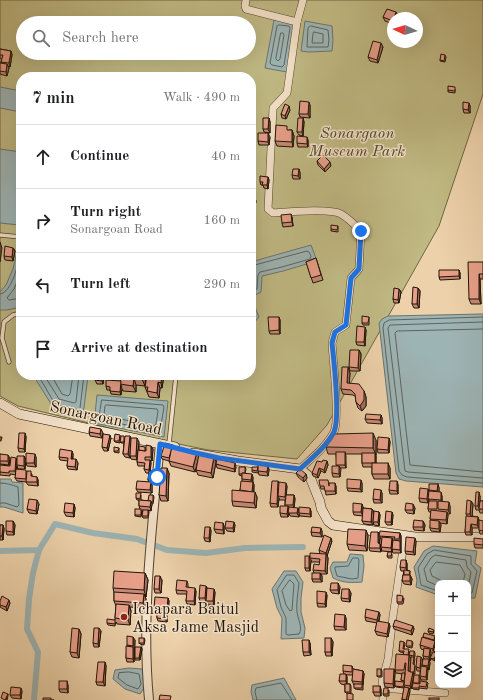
<!DOCTYPE html>
<html lang="en">
<head>
<meta charset="utf-8">
<style>
	:root { --surface:#fff; --page:#f6f6f6; --text:#202124; --muted:#757577; --line:#e0e0e0 }
	body { margin:0; font-family:"Old Standard TT",serif; background:var(--page); color:var(--text) }
	.controls { position:absolute; right:12px; bottom:12px; display:grid; overflow:hidden; border-radius:8px; box-shadow:0 4px 16px #0002 }
	.controls button { width:36px; height:36px; display:grid; place-items:center; padding:0; border:0; border-bottom:1px solid var(--line); background:var(--surface); color:var(--text); font:20px sans-serif }
	.compass { position:absolute; left:387px; top:12px; width:36px; height:36px; border-radius:50%; background:var(--surface); box-shadow:0 4px 16px #0002; rotate:274deg }
	.stop { position:absolute; width:12px; height:12px; margin:-9px; border:3px solid #1a73e8; border-radius:50%; background:#fff }
	.stop.end { background:#1a73e8; border-color:#fff; box-shadow:0 1px 4px #0008 }
	.list { margin:0; padding:0; list-style:none }
	h2 { display:flex; justify-content:space-between; align-items:center; height:52px; margin:0; padding:0 16px; font-size:17px }
	h2 small { font-size:13px; font-weight:400; color:var(--muted) }
	.list li { display:grid; grid-template-columns:26px 1fr auto; gap:12px; align-items:center; box-sizing:border-box; height:64px; padding:0 16px; border-top:1px solid var(--line) }
	.list b { display:block; font-size:15px; white-space:nowrap }
	.list p { margin:0; font-size:13px; white-space:nowrap; color:var(--muted) }
	.list em { font-size:13px; font-style:normal; color:var(--muted) }
	.icon { flex:none; width:22px; height:22px; fill:none; stroke:currentColor; stroke-width:2; stroke-linecap:round; stroke-linejoin:round }
	.map { position:relative; flex:none; width:483px; height:700px; overflow:hidden }
	.search { position:absolute; background:var(--surface); box-shadow:0 4px 16px #0002; left:16px; top:16px; width:240px; height:44px; display:flex; align-items:center; gap:10px; box-sizing:border-box; padding:0 14px; border-radius:22px; color:var(--muted); font-size:15px }
	.panel { position:absolute; background:var(--surface); box-shadow:0 4px 16px #0002; left:16px; top:72px; width:240px; height:308px; border-radius:16px }
	.map>svg:first-child { display:block }
</style>
</head>
<body>
<div class="map">
<svg width="483" height="700" viewBox="0 0 483 700">
	<rect width="100%" height="100%" fill="#ecd1aa"/>
	<filter id="stains"><feTurbulence type="fractalNoise" baseFrequency=".005" numOctaves="4"/><feColorMatrix values="0 0 0 0 .2 0 0 0 0 .09 0 0 0 0 .02 0 0 0 .5 -.17"/></filter>
	<radialGradient id="worn" r=".72"><stop offset=".6" stop-color="#630" stop-opacity="0"/><stop offset="1" stop-color="#630" stop-opacity=".3"/></radialGradient>
	<!-- green -->
	<path fill="#c0b983" stroke="#706644" fill-rule="evenodd" d="M0,0h483v94l-44,132 -112,199 -30,34 -89,-9 -49,-10 -141,-34 -18,-10zM393,18h24v24h-24zM23,23h226v30h-226zM21,77h230v298h-230z"/>
	<!-- water -->
	<g fill="#9db4b4" stroke="#6b746e">
		<polygon points="274,20 295,23 287,72 265,68"/>
		<polygon points="305,21 332,26 333,40 332,51 309,52 301,51"/>
		<polygon points="0,87 21,91 21,112 0,108"/>
		<polygon points="0,149 21,152 21,223 19,225 0,223"/>
		<polygon points="19,243 21,243 21,307 7,310 0,310 0,292 6,285 13,269"/>
		<polygon points="311,245 317,261 283,271 262,276 261,292 251,297 259,317 251,326 251,262"/>
		<polygon points="483,314 483,487 406,481 399,479 396,473 379,323 382,319 388,316"/>
		<polygon points="33,375 82,375 88,376 83,415 53,407"/>
		<polygon points="97,395 168,401 164,437 94,423"/>
		<polygon points="0,479 11,479 12,482 23,483 23,513 4,507 0,507"/>
		<polygon points="433,546 477,551 475,563 481,568 475,598 468,598 468,583 438,583 438,595 416,587 417,580 414,567 424,551"/>
		<path d="M350,554l13,1 1,11 -2,16c-10,1 -19,1 -29,-4l-3,-10 3,-6h14z"/>
		<polygon points="284,571 296,571 303,582 301,598 301,612 305,628 304,638 281,639 282,618 277,608 272,589"/>
		<polygon points="129,668 142,669 146,685 140,694 125,689 113,679 115,670"/>
		<polygon points="284,678 296,700 253,700 251,692 252,685"/>
	</g>
	<g fill="none" stroke-linecap="round" stroke-linejoin="round">
		<!-- shore -->
		<g stroke="#5e645d" stroke-width="1">
			<polygon points="279,25 289,26 290,28 284,65 282,67 272,65 270,63 277,26"/>
			<polygon points="311,26 328,30 329,40 328,47 307,47 308,28"/>
			<polygon points="314,32 323,34 323,43 312,43 313,34"/>
			<polygon points="281,33 283,33 284,35 280,59 278,61 276,59"/>
			<polyline points="251,266 307,251 309,252 311,256 310,259 282,267 260,272 258,275 257,289 251,292"/>
			<polyline points="21,272 14,289 7,298 9,300 21,298"/>
			<path d="M0,294c12,-1 18,-31 21,-41"/>
			<polyline points="483,317 389,320 384,323 383,328 399,471 402,475 407,477 483,483"/>
			<polyline points="483,322 390,325 388,328 405,471 408,472 483,478"/>
			<polyline points="483,329 397,331 395,333 410,465 483,472"/>
			<polyline points="38,375 55,404 78,410 80,408 84,375"/>
			<polyline points="44,375 59,399 74,403 76,402 79,375"/>
			<polyline points="51,375 62,394 68,396 70,394 73,375"/>
			<polygon points="102,400 163,405 164,407 160,431 158,431 100,420 99,418"/>
			<polygon points="107,405 157,409 158,411 156,424 154,426 106,416 104,415 105,406"/>
			<path d="M0,483c7,0 12,2 18,4l1,18 -2,2 -12,-4h-5"/>
			<polygon points="353,558 358,558 359,560 358,578 352,579 337,576 335,569 335,567 348,566"/>
			<path d="M287,575h7l5,8c-1,10 -3,20 -2,29 1,8 6,15 2,22l-11,1 -2,-1v-16l-5,-11 -4,-17z"/>
			<polygon points="290,580 294,584 292,610 290,611 286,605 282,591"/>
			<polyline points="446,583 432,576 430,570 436,562 460,565 465,574 463,583"/>
			<polyline points="438,586 427,581 424,569 431,558 435,555 466,560 467,567 471,572 468,588"/>
			<polyline points="438,591 421,585 418,568 427,554 434,550 471,556 471,564 477,571 472,593 468,594"/>
			<polygon points="129,672 139,674 141,684 138,689 127,685 118,678 119,673"/>
			<polyline points="257,700 255,692 256,688 281,683 292,700"/>
		</g>
		<!-- canal -->
		<g stroke="#9db4b4" stroke-width="6">
			<polyline points="0,551 39,550 55,524 93,533 137,539 167,550 206,553 245,548 303,547"/>
			<polyline points="34,700 38,652 27,629 29,599 33,573 39,550"/>
		</g>
		<defs>
			<g id="service">
				<polyline points="0,235 21,237"/>
				<polyline points="9,362 2,338 4,322 13,315 21,313"/>
				<polyline points="169,444 176,375"/>
			</g>
			<g id="minor">
				<polyline points="246,0 245,6 246,9 297,22"/>
				<path d="M300,469c12,-11 26,-22 34,-37 6,-14 -1,-71 -2,-89l3,-11 11,-7 5,-47 8,-9 2,-38c-6,-6 -13,-13 -20,-17 -11,-6 -53,-2 -68,-1l-5,-4 5,-101 14,-15 10,-71 6,-22"/>
				<polyline points="382,688 445,693"/>
				<polyline points="383,700 382,682 388,659 393,616 405,536"/>
			</g>
			<path id="tertiary" d="M149,700c-8,-85 3,-172 11,-256"/>
			<g id="secondary">
				<polyline points="0,403 19,414 175,447"/>
				<polyline points="193,453 238,461 300,469 310,477 320,502 321,508 328,521 333,525 415,537 483,537"/>
			</g>
		</defs>
		<!-- service casing -->
		<use href="#service" stroke="#53432f" stroke-width="5"/>
		<!-- minor casing -->
		<use href="#minor" stroke="#53432f" stroke-width="8"/>
		<!-- tertiary casing -->
		<use href="#tertiary" stroke="#53432f" stroke-width="10"/>
		<!-- secondary casing -->
		<use href="#secondary" stroke="#201406" stroke-width="10"/>
		<!-- service -->
		<use href="#service" stroke="#f3e1c8" stroke-width="3.5"/>
		<!-- minor -->
		<use href="#minor" stroke="#f3e1c8" stroke-width="7"/>
		<!-- tertiary -->
		<use href="#tertiary" stroke="#f3e1c8" stroke-width="8"/>
		<!-- secondary -->
		<use href="#secondary" stroke="#f3e1c8" stroke-width="9"/>
	</g>
	<!-- wall -->
	<g fill="#c78976" stroke="#201406" fill-rule="evenodd">
		<polygon points="398,16 393,18 393,24 385,21 383,17"/>
		<polygon points="383,47 378,63 370,61 368,57"/>
		<polygon points="0,49 11,51 12,55 10,67 8,66 9,68 7,76 0,74 0,63 2,63 1,62 2,59 0,58"/>
		<polygon points="445,55 446,57 445,62 440,61 440,60"/>
		<polygon points="455,89 455,93 448,92 448,90"/>
		<polygon points="469,103 470,106 470,113 464,113 463,109"/>
		<polygon points="310,105 310,118 300,117 299,114"/>
		<polygon points="290,110 286,119 282,118 281,114"/>
		<polygon points="269,118 270,122 270,133 264,132 263,129"/>
		<polygon points="303,118 304,122 303,136 299,135 297,132"/>
		<polygon points="289,130 292,130 294,136 293,147 277,146 275,141"/>
		<polygon points="270,137 269,145 259,145 258,141"/>
		<polygon points="308,140 308,147 298,147 297,143"/>
		<polygon points="317,161 331,166 325,172 318,165"/>
		<polygon points="299,169 300,173 300,179 293,179 292,175"/>
		<polygon points="268,177 269,180 268,189 264,188 263,185 261,185 260,182"/>
		<polygon points="251,198 256,200 256,203 253,202 253,205 251,205"/>
		<polygon points="292,217 293,226 283,227 282,223"/>
		<polygon points="338,226 338,232 331,231 331,229"/>
		<polygon points="13,248 15,251 13,261 5,260 4,256"/>
		<polygon points="316,258 323,280 313,283 306,262"/>
		<polygon points="483,262 483,279 480,279 481,304 471,304 469,299"/>
		<polygon points="459,270 460,273 460,279 440,280 439,277"/>
		<polygon points="418,288 420,291 419,308 414,308 412,304"/>
		<polygon points="399,289 401,292 399,303 394,303 393,299"/>
		<polygon points="279,317 280,320 280,334 270,334 269,331"/>
		<polygon points="369,317 369,325 363,325 362,323"/>
		<polygon points="366,330 365,346 357,345 356,342"/>
		<polygon points="359,350 361,354 360,371 350,371 349,367"/>
		<polygon points="350,373 349,383 364,391 366,397 366,406 362,411 358,408 356,402 356,397 353,395 343,394 341,389"/>
		<polygon points="104,375 103,384 97,384 95,380"/>
		<polygon points="110,375 146,375 145,386 136,385 136,392 123,391 122,389 121,395 111,394 110,390 107,390 106,386 112,381"/>
		<polygon points="164,375 162,388 160,388 159,398 149,397 145,387"/>
		<polygon points="381,415 382,418 382,424 367,423 365,419"/>
		<polygon points="89,432 103,433 102,438 90,436"/>
		<polygon points="25,433 26,437 25,452 19,452 18,448"/>
		<polygon points="120,435 120,443 115,442 114,441"/>
		<polygon points="111,438 108,451 104,451 102,447"/>
		<polygon points="389,438 390,442 389,453 378,453 377,449"/>
		<polygon points="131,440 139,442 137,460 131,459 130,456 130,458 125,457 123,454 124,443 121,443 120,442"/>
		<polygon points="376,440 376,463 390,468 390,479 374,479 372,474 372,467 363,467 362,463 362,454 345,454 346,468 340,468 340,477 333,477 332,473 337,466 336,454 328,454 326,447"/>
		<polygon points="151,446 153,449 152,461 150,461 151,463 150,471 154,471 156,475 155,484 151,483 152,485 152,493 138,492 136,489 149,482 148,480 149,473 146,473 144,469 145,466 138,466 137,462 145,447 145,451 146,451"/>
		<polygon points="173,446 199,456 214,457 216,462 213,478 198,475 196,470 195,472 171,466 169,461 162,459 161,456"/>
		<polygon points="119,448 119,453 114,452 114,451"/>
		<polygon points="72,451 73,454 73,459 78,463 77,470 68,469 67,466 68,461 60,460 59,457"/>
		<polygon points="0,454 10,458 9,465 0,464"/>
		<polygon points="24,456 26,460 25,469 18,469 17,466 17,469 27,472 32,474 32,477 37,477 38,480 38,486 28,485 26,482 17,481 15,478 16,475 10,474 10,476 0,475 0,465 10,466 17,460"/>
		<polygon points="36,457 36,467 27,466 26,463"/>
		<polygon points="327,461 328,465 325,473 321,471 318,478 313,476 312,473 322,462"/>
		<polygon points="216,464 236,467 235,472 217,468"/>
		<polygon points="268,466 269,470 268,476 259,475 258,471"/>
		<polygon points="245,467 246,469 245,473 253,477 253,482 254,485 254,492 257,497 256,508 233,506 232,501 240,490 242,481 242,476 239,475 239,474"/>
		<polygon points="258,467 258,473 252,472 252,470"/>
		<polygon points="169,473 168,501 161,501 159,495"/>
		<polygon points="296,473 306,474 307,478 304,482 298,477"/>
		<polygon points="278,481 279,483 287,486 286,495 294,495 295,499 294,508 299,511 311,511 311,517 300,516 299,514 299,517 290,516 289,513 288,517 281,517 280,513 285,506 285,500 279,500 279,498 278,507 271,507 270,503"/>
		<polygon points="397,481 398,485 398,494 390,494 389,490"/>
		<polygon points="329,483 336,486 336,494 326,495 325,489 321,489 320,486"/>
		<polygon points="362,483 362,492 348,491 347,488"/>
		<polygon points="438,484 439,488 439,492 442,496 442,501 450,506 450,514 447,514 448,515 447,524 440,523 441,525 440,532 431,531 430,528 431,520 430,519 431,512 429,512 428,509 429,501 429,490"/>
		<polygon points="428,489 429,492 428,503 420,502 419,498"/>
		<polygon points="382,493 382,503 374,503 373,499"/>
		<polygon points="141,495 141,500 148,501 153,495 154,497 153,504 152,504 151,511 148,510 149,512 148,518 143,518 142,516 143,510 142,510 141,517 135,516 135,515 140,509 139,506 139,500 137,500 136,498"/>
		<polygon points="480,496 480,501 483,501 483,513 480,513 479,510 476,510 475,506"/>
		<polygon points="471,501 473,504 472,516 478,517 479,520 479,528 472,528 472,535 466,535 465,532 467,516 466,514"/>
		<polygon points="39,504 37,514 29,513 27,509"/>
		<polygon points="74,504 75,508 74,517 66,516 64,512"/>
		<polygon points="362,504 363,508 372,509 374,512 379,512 380,515 379,526 374,525 373,522 373,525 364,524 362,521 363,516 354,515 353,512"/>
		<polygon points="415,508 414,514 407,513 405,510"/>
		<polygon points="392,512 393,515 392,525 387,525 385,522"/>
		<polygon points="13,521 15,525 14,535 7,535 6,531"/>
		<polygon points="423,521 425,525 424,531 414,530 413,527"/>
		<polygon points="483,521 483,534 480,534 479,530"/>
		<polygon points="223,523 224,526 224,534 216,533 214,529"/>
		<polygon points="0,525 3,525 4,529 3,540 0,540"/>
		<polygon points="235,525 234,532 227,531 225,528"/>
		<polygon points="210,527 211,531 210,542 205,541 204,538"/>
		<polygon points="322,531 322,537 312,536 311,532"/>
		<path d="M378,532l1,3 21,-2 1,3v17h-8l-1,-3v2l-10,-1 -1,-3v4l-11,-1 -1,-3zM379,536l2,3v7l-1,-2h-1z"/>
		<polygon points="368,535 367,551 349,550 347,544"/>
		<polygon points="483,539 483,548 475,548 474,544"/>
		<polygon points="332,541 327,556 328,558 327,574 321,574 322,576 322,582 313,582 312,579 314,573 313,570 319,565 320,562 311,562 311,560 310,571 306,571 305,568 309,556 310,558 320,554 319,550"/>
		<polygon points="416,541 415,555 406,554 405,551"/>
		<polygon points="392,554 392,558 388,558 387,556"/>
		<polygon points="406,560 407,564 407,570 410,571 410,575 412,579 411,585 404,584 402,581 404,571 401,571 400,567"/>
		<polygon points="145,573 148,580 146,597 145,597 146,599 145,608 130,607 131,611 130,625 117,624 116,622 115,626 108,625 107,623 115,620 115,618 116,606 114,601 114,593 113,588"/>
		<polygon points="162,580 161,593 155,593 154,589"/>
		<polygon points="187,581 188,584 188,587 196,591 195,605 187,604 186,601 187,594 177,594 176,590"/>
		<polygon points="206,586 207,588 215,592 214,605 207,604 206,602 200,601 199,598"/>
		<polygon points="340,587 339,594 332,593 330,590"/>
		<polygon points="351,593 350,602 342,601 341,598"/>
		<polygon points="327,595 326,607 318,607 317,603"/>
		<polygon points="168,598 169,601 168,613 167,613 167,622 158,621 157,618 157,612 156,612 154,608"/>
		<polygon points="404,598 403,604 398,604 397,602"/>
		<polygon points="0,601 10,603 7,611 0,607"/>
		<polygon points="212,607 212,610 208,610 208,608"/>
		<polygon points="379,612 380,615 379,621 390,626 388,637 377,635 375,631 377,623 366,621 365,617"/>
		<polygon points="346,618 346,630 335,630 334,626"/>
		<polygon points="393,626 413,626 414,629 412,635 394,629"/>
		<polygon points="79,629 81,634 79,658 72,657 70,652"/>
		<polygon points="101,631 99,647 94,647 93,643"/>
		<polygon points="428,631 434,631 433,634 429,633"/>
		<polygon points="423,637 437,639 436,643 438,652 435,661 431,659 431,658 430,661 429,661 430,663 429,670 427,669 427,680 421,680 420,676 420,671 417,671 416,667 421,657 422,660 424,659 423,656 424,650 421,649 420,645 424,638"/>
		<polygon points="144,638 145,640 144,645 140,644 139,643"/>
		<polygon points="331,638 333,642 332,656 326,656 325,652"/>
		<polygon points="135,640 134,662 127,662 126,658 127,645"/>
		<polygon points="412,641 413,643 412,648 407,647 406,646"/>
		<polygon points="404,642 405,643 404,649 409,651 409,655 414,651 415,653 415,657 414,657 415,659 414,665 415,666 415,674 413,673 414,675 420,677 420,684 427,682 428,683 427,689 419,688 419,690 413,689 412,688 413,684 413,678 411,689 409,689 410,691 408,700 402,700 402,699 405,687 404,686 404,688 396,687 395,686 402,682 401,680 402,674 396,673 395,670 403,655 404,653 400,652 399,651"/>
		<polygon points="310,643 311,655 304,656 303,652"/>
		<polygon points="141,647 142,649 140,660 135,660 135,658"/>
		<polygon points="105,662 106,666 105,686 97,685 96,682"/>
		<polygon points="352,666 353,669 363,671 364,674 363,685 363,690 355,689 354,685 352,681 353,675 346,675 347,677 347,684 350,684 351,686 351,694 346,693 345,692 345,685 341,684 339,681 344,674 343,671"/>
		<polygon points="381,669 382,671 382,677 378,677 377,676"/>
		<polygon points="394,669 395,673 394,688 385,687 384,683"/>
		<polygon points="68,685 68,693 60,692 59,689"/>
		<polygon points="381,689 381,696 375,696 373,692"/>
		<polygon points="389,690 389,696 384,696 383,694"/>
		<polygon points="22,691 21,699 12,698 10,695"/>
	</g>
	<!-- shaded-wall -->
	<g fill="#a26f60" stroke="#201406">
		<polygon points="396,12 398,16 397,18 394,18"/>
		<polygon points="381,43 383,47 378,63 377,60"/>
		<polygon points="11,51 12,55 10,67 9,63"/>
		<polygon points="7,64 9,68 7,76 6,72"/>
		<polygon points="309,102 310,105 310,118 308,114"/>
		<polygon points="469,103 470,106 470,113 468,110"/>
		<polygon points="289,106 290,110 286,119 285,116"/>
		<polygon points="269,118 270,122 270,133 268,129"/>
		<polygon points="303,118 304,122 303,136 302,132"/>
		<polygon points="292,130 294,136 293,147 292,142"/>
		<polygon points="268,133 270,137 269,145 268,142"/>
		<polygon points="307,137 308,140 308,147 307,144"/>
		<polygon points="330,162 331,166 325,172 324,169"/>
		<polygon points="299,169 300,173 300,179 298,176"/>
		<polygon points="268,177 269,180 268,189 267,185"/>
		<polygon points="291,214 292,217 293,226 292,222"/>
		<polygon points="0,242 2,248 0,262"/>
		<polygon points="13,248 15,251 13,261 12,257"/>
		<polygon points="459,270 460,273 460,279 459,276"/>
		<polygon points="479,274 480,279 481,304 479,299"/>
		<polygon points="418,288 420,291 419,308 417,304"/>
		<polygon points="399,289 401,292 399,303 398,300"/>
		<polygon points="279,317 280,320 280,334 279,330"/>
		<polygon points="365,327 366,330 365,346 364,342"/>
		<polygon points="359,350 361,354 360,371 358,368"/>
		<polygon points="348,367 350,373 349,388 347,383"/>
		<polygon points="102,375 104,375 103,384 102,381"/>
		<polygon points="143,375 146,375 145,386 142,379"/>
		<polygon points="162,375 164,375 162,388 161,383"/>
		<polygon points="134,378 136,385 136,392 133,386"/>
		<polygon points="158,382 160,388 159,398 157,393"/>
		<polygon points="121,385 122,389 121,395 120,392"/>
		<polygon points="364,391 366,397 366,406 362,411 360,406"/>
		<polygon points="381,415 382,418 382,424 380,420"/>
		<polygon points="101,429 103,433 102,438 100,434"/>
		<polygon points="25,433 26,437 25,452 24,449"/>
		<polygon points="373,433 376,440 376,455 373,448"/>
		<polygon points="110,435 111,438 108,451 107,448"/>
		<polygon points="130,436 131,440 130,458 128,454"/>
		<polygon points="137,438 139,442 137,460 136,456"/>
		<polygon points="389,438 390,442 389,453 388,450"/>
		<polygon points="151,446 153,449 152,461 151,457"/>
		<polygon points="72,451 73,454 72,462 71,459"/>
		<polygon points="197,452 199,457 195,472 193,467"/>
		<polygon points="345,452 346,456 346,468 345,465"/>
		<polygon points="375,453 376,456 376,467 375,463"/>
		<polygon points="35,454 36,457 36,467 34,463"/>
		<polygon points="8,455 10,458 9,465 8,461"/>
		<polygon points="24,456 26,460 25,469 24,466"/>
		<polygon points="214,457 216,462 213,478 211,473"/>
		<polygon points="16,458 17,461 16,475 15,471"/>
		<polygon points="76,459 78,463 77,470 75,467"/>
		<polygon points="150,460 151,463 150,473 149,470"/>
		<polygon points="327,461 328,465 325,473 324,470"/>
		<polygon points="235,463 236,467 235,472 234,469"/>
		<polygon points="388,463 390,468 390,479 388,474"/>
		<polygon points="268,466 269,470 268,476 267,472"/>
		<polygon points="339,466 341,469 340,477 339,474"/>
		<polygon points="167,468 169,473 168,501 166,496"/>
		<polygon points="319,468 321,471 318,478 317,475"/>
		<polygon points="154,471 156,475 155,484 154,480"/>
		<polygon points="252,474 253,477 252,484 251,480"/>
		<polygon points="306,474 307,478 304,482 303,478"/>
		<polygon points="37,477 38,480 38,486 37,482"/>
		<polygon points="361,480 362,483 362,492 360,489"/>
		<polygon points="278,481 280,485 278,496 279,498 278,507 277,504"/>
		<polygon points="397,481 398,485 398,494 397,491"/>
		<polygon points="151,482 152,485 152,493 150,490"/>
		<polygon points="253,482 254,485 253,496 252,492"/>
		<polygon points="286,483 287,486 286,500 285,497"/>
		<polygon points="335,483 336,486 336,494 335,491"/>
		<polygon points="438,484 439,488 439,494 437,491"/>
		<polygon points="428,489 429,492 428,503 427,499"/>
		<polygon points="381,490 382,493 382,503 380,500"/>
		<polygon points="255,492 257,497 256,508 254,503"/>
		<polygon points="441,492 442,496 442,504 441,500"/>
		<polygon points="479,492 480,496 480,510 478,506"/>
		<polygon points="294,495 295,499 294,509 293,505"/>
		<polygon points="37,500 39,504 37,514 36,511"/>
		<polygon points="151,501 152,504 151,511 150,507"/>
		<polygon points="471,501 473,504 472,518 470,514"/>
		<polygon points="449,502 450,506 450,514 448,510"/>
		<polygon points="74,504 75,508 74,517 73,513"/>
		<polygon points="362,504 363,507 363,516 361,512"/>
		<polygon points="413,504 415,508 414,514 413,510"/>
		<polygon points="288,506 289,510 288,517 287,514"/>
		<polygon points="298,508 299,512 299,517 297,513"/>
		<polygon points="310,508 311,511 311,517 310,514"/>
		<polygon points="372,509 374,512 373,525 371,522"/>
		<polygon points="379,512 380,515 379,526 378,522"/>
		<polygon points="392,512 393,515 392,525 391,522"/>
		<polygon points="447,512 448,515 447,524 446,520"/>
		<polygon points="478,517 479,520 479,528 477,525"/>
		<polygon points="13,521 15,525 14,535 13,532"/>
		<polygon points="423,521 425,525 424,531 423,527"/>
		<polygon points="439,521 441,525 440,532 439,529"/>
		<polygon points="234,522 235,525 234,532 233,528"/>
		<polygon points="223,523 224,526 224,534 223,530"/>
		<polygon points="471,524 472,528 472,535 470,532"/>
		<polygon points="3,525 4,529 3,540 2,536"/>
		<polygon points="210,527 211,531 210,542 209,538"/>
		<polygon points="321,528 322,531 322,537 320,533"/>
		<polygon points="366,530 368,535 367,551 365,546"/>
		<polygon points="378,532 380,536 379,547 378,543"/>
		<polygon points="400,533 401,536 401,553 400,550"/>
		<polygon points="331,538 332,541 327,556 326,553"/>
		<polygon points="392,538 393,541 392,552 391,548"/>
		<polygon points="415,538 416,541 415,555 413,552"/>
		<polygon points="380,544 381,547 381,552 380,548"/>
		<polygon points="326,554 328,558 327,574 325,571"/>
		<polygon points="309,556 311,560 310,571 309,568"/>
		<polygon points="406,560 407,564 407,571 406,568"/>
		<polygon points="145,573 148,580 146,597 144,590"/>
		<polygon points="320,573 322,576 322,582 320,579"/>
		<polygon points="410,575 412,579 411,585 410,581"/>
		<polygon points="160,576 162,580 161,593 159,589"/>
		<polygon points="338,583 340,587 339,594 338,590"/>
		<polygon points="206,586 207,589 206,602 205,598"/>
		<polygon points="195,588 196,591 195,605 194,601"/>
		<polygon points="214,589 215,592 214,605 213,601"/>
		<polygon points="349,589 351,593 350,602 349,599"/>
		<polygon points="326,592 327,595 326,607 325,604"/>
		<polygon points="144,594 146,599 145,608 143,603"/>
		<polygon points="168,598 169,601 168,613 167,609"/>
		<polygon points="9,600 10,603 7,611 6,607"/>
		<polygon points="129,605 131,611 130,625 128,620"/>
		<polygon points="166,611 167,614 167,622 165,619"/>
		<polygon points="379,612 380,615 378,623 377,620"/>
		<polygon points="345,615 346,618 346,630 344,627"/>
		<polygon points="389,623 390,626 388,637 387,634"/>
		<polygon points="413,626 414,629 412,635 411,631"/>
		<polygon points="99,628 101,631 99,647 98,644"/>
		<polygon points="79,629 81,634 79,658 77,653"/>
		<polygon points="435,636 437,639 436,643 436,645 433,651 433,649 435,642 434,640"/>
		<polygon points="133,637 135,640 134,662 133,659"/>
		<polygon points="331,638 333,642 332,656 331,652"/>
		<polygon points="309,640 310,643 311,655 309,652"/>
		<polygon points="141,647 142,649 140,660 139,658"/>
		<polygon points="430,649 431,652 430,661 429,657"/>
		<polygon points="437,653 437,655 435,661 434,659"/>
		<polygon points="409,655 411,659 410,675 408,671"/>
		<polygon points="421,657 423,660 421,671 420,668"/>
		<polygon points="429,659 430,663 429,670 428,666"/>
		<polygon points="105,662 106,666 105,686 103,682"/>
		<polygon points="427,667 428,671 427,680 426,677"/>
		<polygon points="394,669 395,673 394,688 393,684"/>
		<polygon points="363,671 364,674 363,685 362,682"/>
		<polygon points="413,672 414,675 411,689 410,686"/>
		<polygon points="346,674 347,677 347,685 346,681"/>
		<polygon points="67,681 68,685 68,693 67,689"/>
		<polygon points="380,686 381,689 381,696 380,692"/>
		<polygon points="21,688 22,691 21,699 20,695"/>
		<polygon points="409,688 410,691 408,700 406,700"/>
		<polygon points="8,694 8,696 7,700 6,700"/>
	</g>
	<!-- building -->
	<g fill="#e79f89" stroke="#201406">
		<polygon points="387,9 396,12 394,18 393,18 393,21 383,17"/>
		<polygon points="373,41 381,43 377,60 368,57"/>
		<polygon points="0,49 11,51 9,63 1,62 3,55 0,55"/>
		<polygon points="441,54 445,55 444,61 440,60"/>
		<polygon points="0,63 7,64 6,72 0,71"/>
		<polygon points="448,86 455,87 455,91 448,90"/>
		<polygon points="300,101 309,102 308,114 299,114"/>
		<polygon points="463,102 469,103 468,110 463,109"/>
		<polygon points="285,104 289,106 285,116 281,114"/>
		<polygon points="263,118 269,118 268,129 263,129"/>
		<polygon points="298,118 303,118 302,132 297,132"/>
		<polygon points="276,125 287,126 287,130 292,130 292,142 275,141"/>
		<polygon points="258,133 268,133 268,142 258,141"/>
		<polygon points="297,136 307,137 307,144 297,143"/>
		<polygon points="323,155 330,162 324,169 317,161"/>
		<polygon points="293,169 299,169 298,176 292,175"/>
		<polygon points="260,176 268,177 267,185 262,185 263,182 260,182"/>
		<polygon points="251,198 255,198 255,201 252,201 252,204 251,203"/>
		<polygon points="291,214 292,222 282,223 281,215"/>
		<polygon points="331,225 338,226 337,230 331,229"/>
		<polygon points="5,246 13,248 12,257 4,256"/>
		<polygon points="316,258 321,275 311,278 306,262"/>
		<polygon points="468,262 483,262 483,274 479,274 479,299 469,299"/>
		<polygon points="439,270 459,270 459,276 439,277"/>
		<polygon points="413,287 418,288 417,304 412,304"/>
		<polygon points="394,288 399,289 398,300 393,299"/>
		<polygon points="362,316 369,317 368,323 362,323"/>
		<polygon points="268,317 279,317 279,330 269,331"/>
		<polygon points="357,326 365,327 364,342 356,342"/>
		<polygon points="350,350 359,350 358,368 349,367"/>
		<polygon points="342,367 348,367 347,383 359,384 364,391 364,400 360,406 356,402 355,394 351,390 341,389"/>
		<polygon points="96,375 102,375 102,381 95,380"/>
		<polygon points="110,375 143,375 142,379 134,378 133,386 120,384 121,377 110,376"/>
		<polygon points="147,375 162,375 161,383 158,382 157,393 147,391 148,387 145,387"/>
		<polygon points="106,380 121,381 120,392 110,391 110,387 106,386"/>
		<polygon points="366,414 381,415 380,420 365,419"/>
		<polygon points="90,427 101,429 100,434 89,432"/>
		<polygon points="19,433 25,433 24,449 18,448"/>
		<polygon points="373,433 373,448 326,447 335,434"/>
		<polygon points="103,434 110,435 107,448 102,447"/>
		<polygon points="115,434 120,435 119,441 114,441"/>
		<polygon points="121,436 124,436 124,442 120,442"/>
		<polygon points="125,436 130,436 128,454 123,454"/>
		<polygon points="0,437 2,437 1,441 0,441"/>
		<polygon points="378,437 389,438 388,450 377,449"/>
		<polygon points="131,438 137,438 136,456 130,456"/>
		<polygon points="165,443 173,445 169,458 161,456"/>
		<polygon points="146,445 151,446 151,457 145,457 145,460 150,460 149,470 144,469 145,463 137,462 138,450 146,451"/>
		<polygon points="139,446 145,447 145,451 139,450"/>
		<polygon points="172,446 197,452 193,467 169,461"/>
		<polygon points="114,447 119,448 118,451 114,451"/>
		<polygon points="60,449 72,451 71,459 76,459 75,467 67,466 68,458 59,457"/>
		<rect x="336" y="452" width="9" height="13"/>
		<polygon points="26,453 35,454 34,463 26,463"/>
		<rect x="362" y="453" width="13" height="10"/>
		<polygon points="0,454 8,455 8,461 0,461"/>
		<polygon points="199,454 214,457 211,473 196,470"/>
		<polygon points="17,456 24,456 24,466 17,465"/>
		<polygon points="11,457 16,458 15,471 9,471 9,473 0,472 0,465 10,466"/>
		<polygon points="217,459 235,463 234,469 216,464"/>
		<polygon points="323,460 327,461 324,470 319,468 317,475 312,473 317,461 322,462"/>
		<rect x="372" y="463" width="16" height="11"/>
		<polygon points="258,465 268,466 267,472 258,471"/>
		<polygon points="332,466 339,466 339,474 332,473"/>
		<polygon points="239,467 245,467 245,473 242,473 242,474 239,474"/>
		<polygon points="252,467 258,467 257,471 252,470"/>
		<polygon points="161,468 167,468 166,496 159,495"/>
		<polygon points="16,469 26,470 26,479 15,478"/>
		<polygon points="300,469 306,474 303,478 296,473"/>
		<polygon points="27,471 31,471 31,476 37,477 37,482 26,482"/>
		<polygon points="149,471 154,471 154,480 148,480"/>
		<polygon points="242,473 252,474 251,480 242,479"/>
		<polygon points="347,479 361,480 360,489 347,488"/>
		<polygon points="319,480 328,480 329,486 329,483 335,483 335,491 325,491 324,486 320,486"/>
		<polygon points="137,481 151,482 150,490 136,489"/>
		<polygon points="241,481 253,482 252,492 240,490"/>
		<polygon points="272,481 278,481 277,504 270,503"/>
		<polygon points="390,481 397,481 397,491 389,490"/>
		<polygon points="279,482 286,483 285,497 278,496"/>
		<polygon points="429,484 438,484 437,491 429,490"/>
		<polygon points="420,488 428,489 427,499 419,498"/>
		<polygon points="374,489 381,490 380,500 373,499"/>
		<polygon points="232,490 255,492 254,503 232,501"/>
		<polygon points="429,491 441,492 441,500 428,499"/>
		<polygon points="476,492 479,492 478,506 475,506"/>
		<polygon points="136,493 141,493 140,499 136,498"/>
		<polygon points="149,495 153,495 153,502 151,502 151,501 148,501"/>
		<polygon points="286,495 294,495 293,505 285,505"/>
		<polygon points="29,499 37,500 36,511 27,509"/>
		<polygon points="139,500 151,501 150,507 139,506"/>
		<polygon points="467,500 471,501 470,514 466,514"/>
		<polygon points="429,501 437,501 437,509 428,509"/>
		<polygon points="438,501 449,502 448,510 438,509"/>
		<polygon points="480,501 483,501 483,509 479,509"/>
		<polygon points="65,503 74,504 73,513 64,512"/>
		<polygon points="353,503 362,504 361,512 353,512"/>
		<polygon points="406,503 413,504 413,510 405,510"/>
		<polygon points="280,506 288,506 287,514 280,513"/>
		<polygon points="289,507 298,508 297,513 288,513"/>
		<polygon points="299,507 310,508 310,514 299,513"/>
		<polygon points="363,508 372,509 371,522 362,521"/>
		<rect x="135" y="509" width="6" height="6"/>
		<polygon points="143,510 148,510 148,516 142,516"/>
		<polygon points="431,510 447,512 446,520 430,519"/>
		<polygon points="374,511 379,512 378,522 373,522"/>
		<polygon points="386,511 392,512 391,522 385,522"/>
		<polygon points="466,516 478,517 477,525 471,524 470,532 465,532"/>
		<polygon points="414,520 423,521 423,527 413,527"/>
		<polygon points="430,520 439,521 439,529 430,528"/>
		<polygon points="479,520 483,521 483,531 479,530"/>
		<polygon points="6,521 13,521 13,532 6,531"/>
		<polygon points="226,521 234,522 233,528 225,528"/>
		<polygon points="215,522 223,523 223,530 214,529"/>
		<polygon points="0,525 3,525 2,536 0,536"/>
		<polygon points="205,527 210,527 209,538 204,538"/>
		<polygon points="312,527 321,528 320,533 311,532"/>
		<polygon points="348,529 366,530 365,546 347,544"/>
		<polygon points="380,531 400,533 399,539 394,539 395,537 379,536"/>
		<polygon points="371,532 378,532 378,543 380,544 380,548 369,548"/>
		<polygon points="324,535 331,538 326,553 319,550"/>
		<polygon points="382,537 392,538 391,548 381,547"/>
		<polygon points="406,537 415,538 413,552 405,551"/>
		<polygon points="474,538 483,539 483,545 474,544"/>
		<polygon points="393,540 400,541 400,550 392,549"/>
		<polygon points="388,552 392,552 391,556 387,556"/>
		<polygon points="310,553 326,554 325,571 313,570 314,564 319,565 320,559 310,558"/>
		<rect x="305" y="556" width="4" height="12"/>
		<polygon points="401,560 406,560 406,568 400,567"/>
		<polygon points="404,570 410,571 409,575 404,575"/>
		<polygon points="114,571 145,573 144,590 113,588"/>
		<rect x="312" y="573" width="8" height="6"/>
		<polygon points="403,575 410,575 410,581 402,581"/>
		<polygon points="155,576 160,576 159,589 154,589"/>
		<polygon points="177,580 187,581 186,587 195,588 194,601 186,601 187,591 176,590"/>
		<polygon points="331,583 338,583 338,590 330,590"/>
		<polygon points="200,585 206,586 205,598 199,598"/>
		<polygon points="207,588 214,589 213,601 206,601"/>
		<polygon points="342,589 349,589 349,599 341,598"/>
		<polygon points="317,591 326,592 325,604 317,603"/>
		<polygon points="114,592 144,594 143,603 114,601"/>
		<polygon points="397,595 403,596 402,602 397,602"/>
		<polygon points="2,596 9,600 6,607 0,605 0,601"/>
		<polygon points="155,597 168,598 167,609 154,608"/>
		<polygon points="116,604 129,605 128,620 115,618"/>
		<polygon points="208,605 212,606 212,609 208,608"/>
		<polygon points="366,609 379,612 377,620 365,617"/>
		<polygon points="157,610 166,611 165,619 157,618"/>
		<polygon points="335,614 345,615 344,627 334,626"/>
		<polygon points="107,619 115,620 115,624 107,623"/>
		<polygon points="395,620 413,626 411,631 393,626"/>
		<polygon points="377,621 389,623 387,634 375,631"/>
		<polygon points="72,628 79,629 77,653 70,652"/>
		<polygon points="94,628 99,628 98,644 93,643"/>
		<polygon points="429,628 434,630 433,632 428,631"/>
		<polygon points="424,633 435,636 434,640 423,637"/>
		<polygon points="127,636 133,637 133,646 127,645"/>
		<polygon points="422,637 435,641 433,649 420,645"/>
		<rect x="139" y="638" width="5" height="5"/>
		<rect x="325" y="638" width="6" height="14"/>
		<polygon points="302,640 309,640 309,652 303,652"/>
		<polygon points="407,640 412,641 412,646 406,646"/>
		<polygon points="400,641 404,642 403,649 409,649 408,655 403,655 404,651 399,651"/>
		<polygon points="436,643 438,643 438,648 436,652 433,651"/>
		<polygon points="126,646 133,647 133,659 126,658"/>
		<polygon points="135,647 141,647 139,658 135,658"/>
		<polygon points="424,648 430,649 429,657 423,656"/>
		<polygon points="410,651 414,651 414,656 409,655"/>
		<polygon points="433,652 437,653 434,659 430,658"/>
		<polygon points="396,654 409,655 408,671 413,672 410,686 404,685 406,663 405,663 404,670 395,670"/>
		<polygon points="417,656 421,657 420,668 416,667"/>
		<polygon points="411,657 414,657 413,664 415,665 414,672 410,672"/>
		<polygon points="423,659 429,659 428,666 422,665"/>
		<polygon points="98,662 105,662 103,682 96,682"/>
		<polygon points="343,665 352,666 352,672 343,671"/>
		<polygon points="421,666 427,667 426,677 420,676"/>
		<polygon points="353,669 363,671 362,682 352,681"/>
		<rect x="377" y="669" width="4" height="7"/>
		<polygon points="384,669 394,669 393,684 384,683"/>
		<polygon points="402,673 405,673 404,681 401,680"/>
		<polygon points="340,674 346,674 346,681 339,681"/>
		<polygon points="414,675 419,675 419,683 413,683"/>
		<rect x="59" y="681" width="8" height="8"/>
		<polygon points="395,681 404,682 403,687 395,686"/>
		<polygon points="420,681 427,682 426,687 419,686 419,688 412,688 413,683 420,684"/>
		<rect x="345" y="684" width="5" height="8"/>
		<rect x="354" y="684" width="8" height="4"/>
		<rect x="373" y="686" width="7" height="6"/>
		<polygon points="11,687 21,688 20,695 10,695"/>
		<polygon points="404,687 409,688 406,700 402,699"/>
		<polygon points="384,688 388,688 388,694 383,694"/>
		<polygon points="3,692 8,694 5,700 1,698"/>
		<polygon points="347,693 353,694 353,700 347,700"/>
		<polygon points="160,695 171,696 170,700 159,700"/>
		<polygon points="43,698 51,698 51,700 54,700 43,700"/>
		<rect x="429" y="698" width="10" height="2"/>
	</g>
	<g fill="none" stroke-linecap="round" stroke-linejoin="round">
		<!-- route -->
		<path stroke="#1a73e8" stroke-width="5" d="M157,477l3,-33 36,9 23,5 81,11c12,-11 26,-22 34,-37 6,-14 0,-71 -2,-89l3,-11 11,-7 5,-47 8,-9 2,-38"/>
	</g>
	<!-- markers -->
	<circle fill="#8f2418" stroke="#f3e1c8" stroke-width="1.5" cx="124" cy="617" r="4"/>
	<g text-anchor="middle" stroke-width="3" stroke-linejoin="round" paint-order="stroke">
		<!-- park labels -->
		<g font-size="16" font-style="italic" fill="#50462c" stroke="#f3e1c8">
			<text x="357" y="138">Sonargaon<tspan x="357" dy="18">Museum Park</tspan></text>
		</g>
		<!-- street labels -->
		<g font-size="16" fill="#201406" stroke="#f3e1c8">
			<text transform="translate(106 417) rotate(12)" y="6">Sonargoan Road</text>
		</g>
		<!-- poi labels -->
		<g font-size="16" fill="#201406" stroke="#f3e1c8" text-anchor="start">
			<text x="132" y="614">Ichapara Baitul<tspan x="132" dy="18">Aksa Jame Masjid</tspan></text>
		</g>
	</g>
	<rect width="100%" height="100%" filter="url(#stains)"/>
	<rect width="100%" height="100%" fill="url(#worn)"/>
</svg>
<div class="controls">
<button>+</button>
<button>−</button>
<button><svg class="icon" aria-label="layers" viewBox="0 0 24 24"><path d="M12 4l9 5-9 5-9-5zM3 14l9 5 9-5"/></svg></button>
</div>
<svg class="compass" viewBox="-18 -18 36 36"><path d="M0-13l5 13h-10z" fill="#e53935"/><path d="M0 13l5-13h-10z" fill="#757577"/></svg>
<div class="stop" style="left:157px;top:477px"></div>
<div class="stop end" style="left:361px;top:231px"></div>
<div class="search"><svg class="icon" aria-label="search" viewBox="0 0 24 24"><circle cx="10" cy="10" r="6"/><path d="M15 15l6 6"/></svg>Search here</div>
<section class="panel">
<h2>7 min<small>Walk · 490 m</small></h2>
<ul class="list">
<li><svg class="icon" aria-label="ahead" viewBox="0 0 24 24"><path d="M12 20V5M6 11l6-6 6 6"/></svg><div><b>Continue</b></div><em>40 m</em></li>
<li><svg class="icon" aria-label="right" viewBox="0 0 24 24"><path d="M7 20v-9h11M14 6l5 5-5 5"/></svg><div><b>Turn right</b><p>Sonargoan Road</p></div><em>160 m</em></li>
<li><svg class="icon" aria-label="left" viewBox="0 0 24 24"><path d="M17 20v-9H6M10 6l-5 5 5 5"/></svg><div><b>Turn left</b></div><em>290 m</em></li>
<li><svg class="icon" aria-label="arrive" viewBox="0 0 24 24"><path d="M6 21V4h12l-3 4 3 4H6"/></svg><div><b>Arrive at destination</b></div></li>
</ul>
</section>
</div>
</body>
</html>
